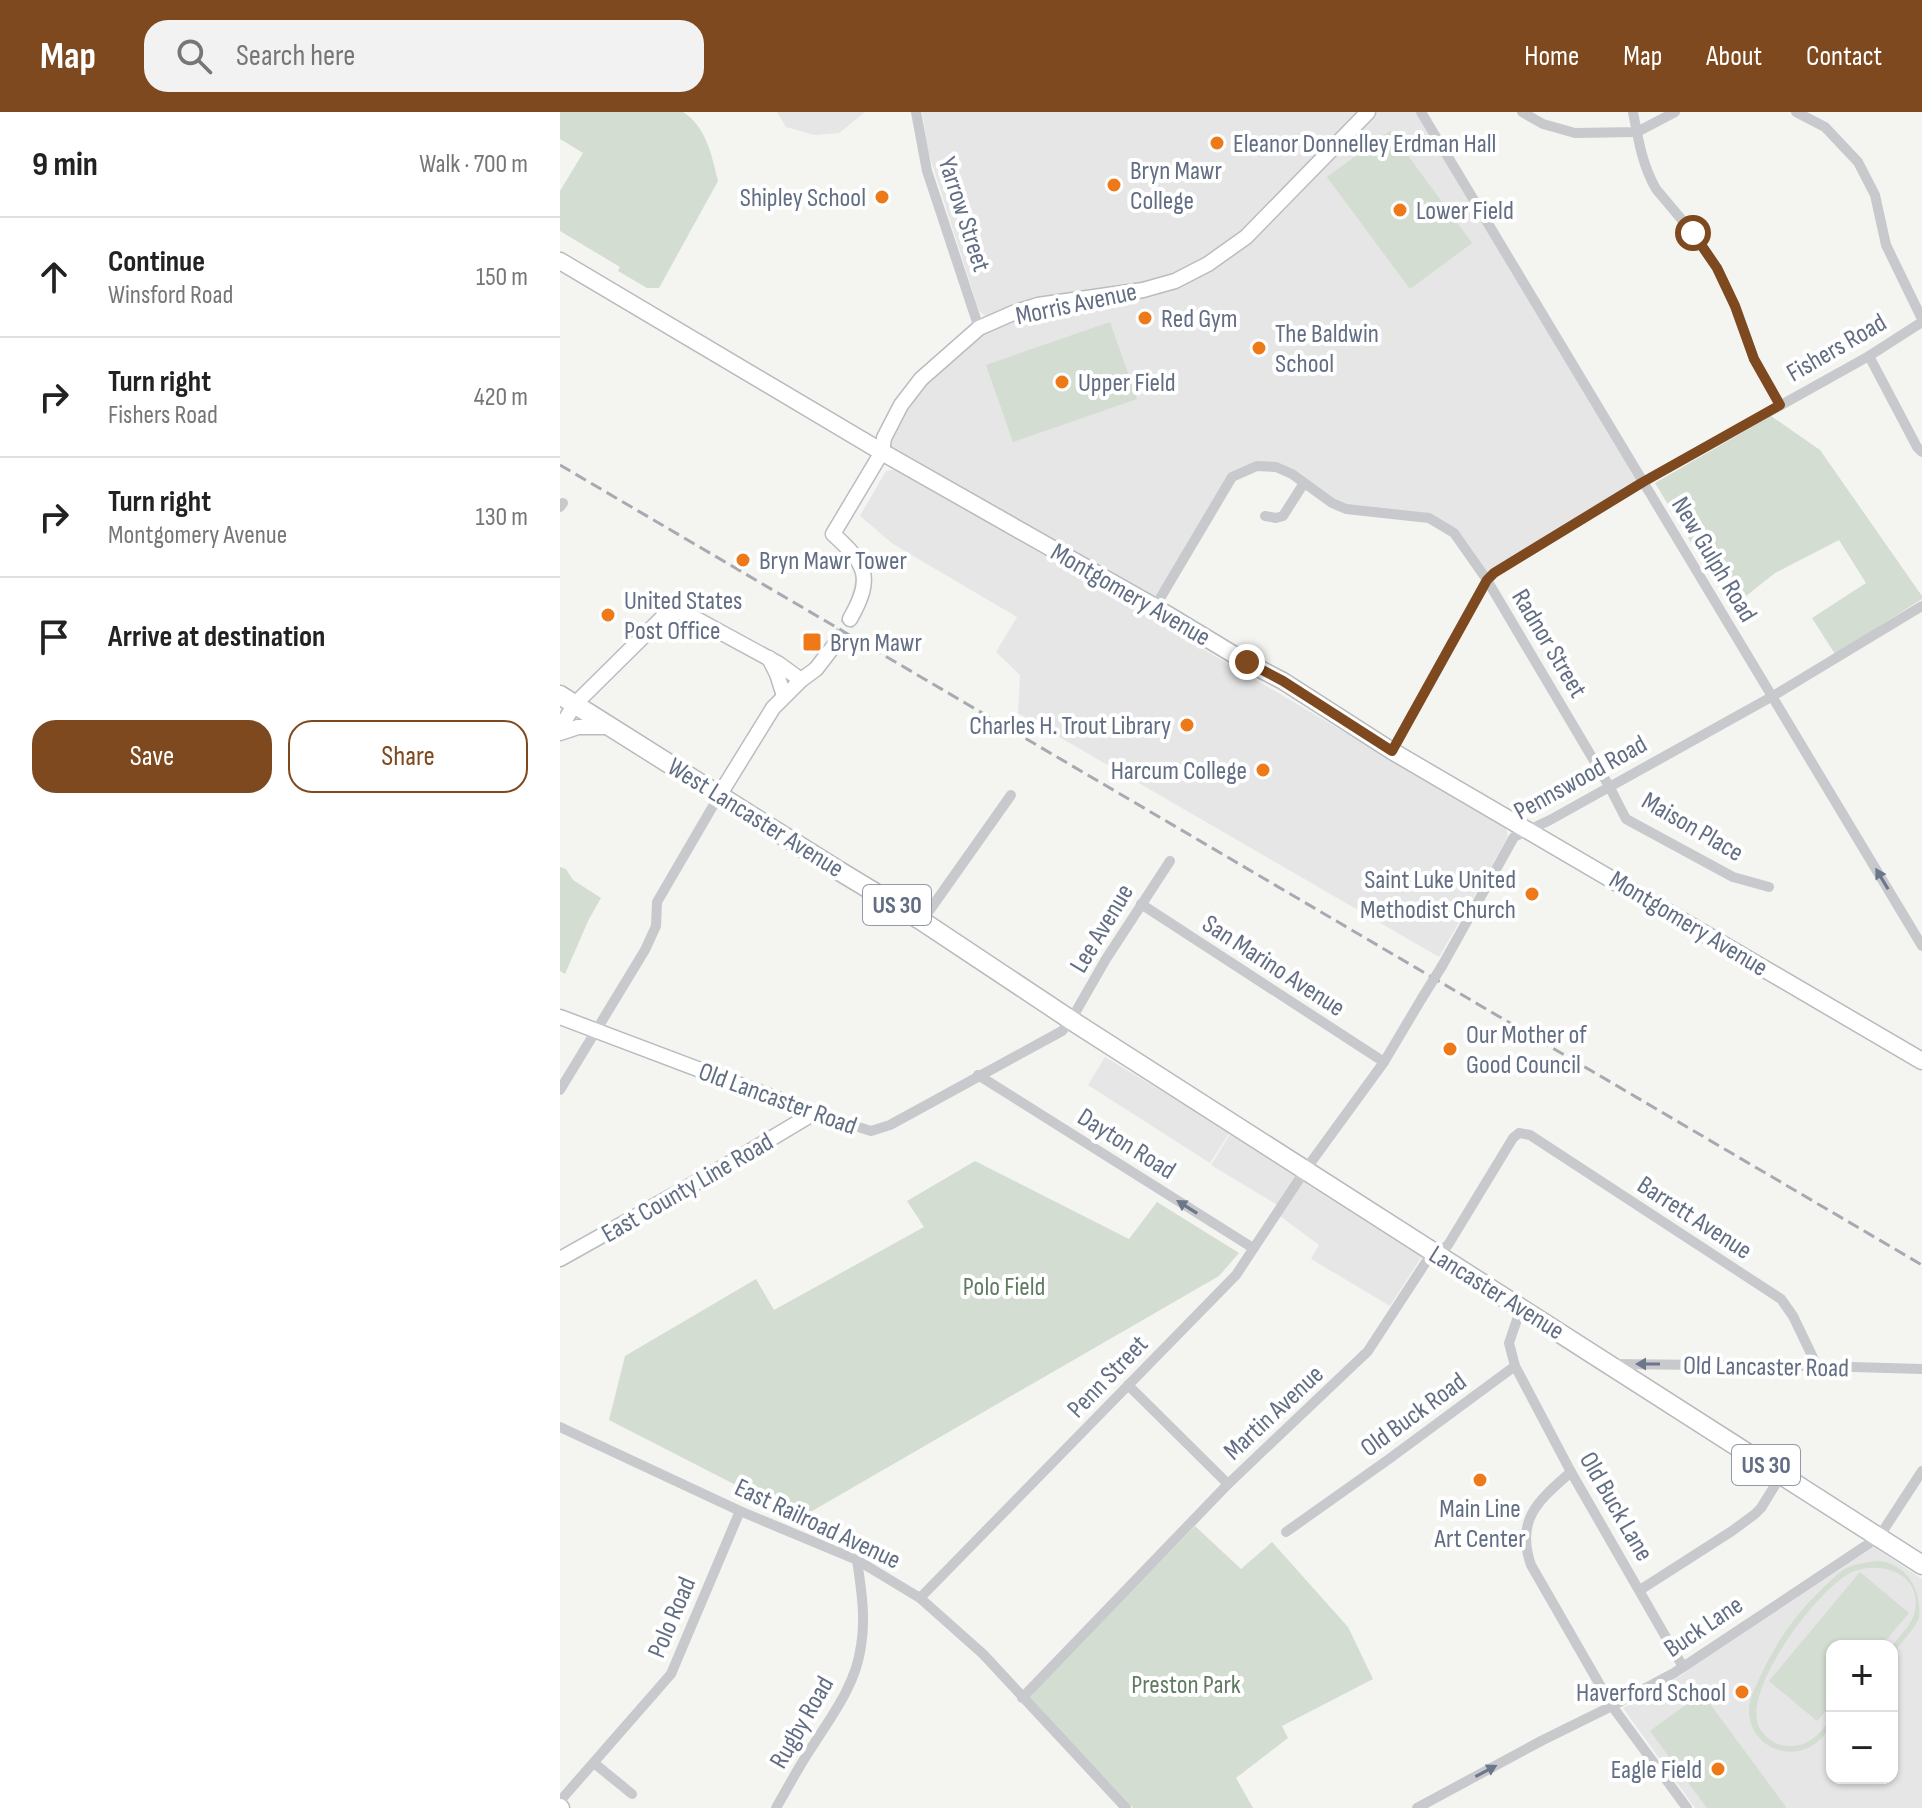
<!DOCTYPE html>
<html lang="en">
<head>
<meta charset="utf-8">
<style>
	:root { --surface:#fff; --page:#f2f2f2; --text:#222; --muted:#767676; --line:#e0e0e0; --accent:#7e491e }
	body { margin:0; font-family:"Sofia Sans Condensed",sans-serif; background:var(--page); color:var(--text) }
	.controls { position:absolute; right:24px; bottom:24px; display:grid; overflow:hidden; border-radius:16px; box-shadow:0 2px 6px #0004 }
	.controls button { width:72px; height:72px; display:grid; place-items:center; padding:0; border:0; border-bottom:2px solid var(--line); background:var(--surface); color:var(--text); font:40px sans-serif }
	.stop { position:absolute; width:24px; height:24px; margin:-18px; border:6px solid #7e491e; border-radius:50%; background:#fff }
	.stop.end { background:#7e491e; border-color:#fff; box-shadow:0 2px 8px #0008 }
	.list { margin:0; padding:0; list-style:none }
	h2 { display:flex; justify-content:space-between; align-items:center; height:104px; margin:0; padding:0 32px; font-size:34px }
	h2 small { font-size:26px; font-weight:400; color:var(--muted) }
	.list li { display:grid; grid-template-columns:52px 1fr auto; gap:24px; align-items:center; box-sizing:border-box; height:120px; padding:0 32px; border-top:2px solid var(--line) }
	.list b { display:block; font-size:30px; white-space:nowrap }
	.list p { margin:0; font-size:26px; white-space:nowrap; color:var(--muted) }
	.list em { font-size:26px; font-style:normal; color:var(--muted) }
	.actions { display:flex; gap:16px; padding:24px 32px }
	.actions a { flex:1; padding:18px 0; border:2px solid var(--accent); border-radius:24px; text-align:center; font-size:28px; color:var(--accent) }
	.actions .main { background:var(--accent); color:#fff }
	.icon { flex:none; width:44px; height:44px; fill:none; stroke:currentColor; stroke-width:2; stroke-linecap:round; stroke-linejoin:round }
	.map { position:relative; flex:none; width:1362px; height:1696px; overflow:hidden }
	header { display:flex; align-items:center; gap:48px; box-sizing:border-box; height:112px; padding:0 40px; background:var(--accent); color:#fff }
	header strong { font-size:38px }
	nav { display:flex; gap:44px; margin-inline-start:auto; font-size:28px }
	.search { width:560px; height:72px; background:var(--page); display:flex; align-items:center; gap:20px; box-sizing:border-box; padding:0 28px; border-radius:24px; color:var(--muted); font-size:30px }
	main { display:flex }
	aside { flex:1; background:var(--surface) }
	.map>svg:first-child { display:block }
</style>
</head>
<body>
<header>
<strong>Map</strong>
<div class="search"><svg class="icon" aria-label="search" viewBox="0 0 24 24"><circle cx="10" cy="10" r="6"/><path d="M15 15l6 6"/></svg>Search here</div>
<nav><a>Home</a><a>Map</a><a>About</a><a>Contact</a></nav>
</header>
<main>
<aside>
<h2>9 min<small>Walk · 700 m</small></h2>
<ul class="list">
<li><svg class="icon" aria-label="ahead" viewBox="0 0 24 24"><path d="M12 20V5M6 11l6-6 6 6"/></svg><div><b>Continue</b><p>Winsford Road</p></div><em>150 m</em></li>
<li><svg class="icon" aria-label="right" viewBox="0 0 24 24"><path d="M7 20v-9h11M14 6l5 5-5 5"/></svg><div><b>Turn right</b><p>Fishers Road</p></div><em>420 m</em></li>
<li><svg class="icon" aria-label="right" viewBox="0 0 24 24"><path d="M7 20v-9h11M14 6l5 5-5 5"/></svg><div><b>Turn right</b><p>Montgomery Avenue</p></div><em>130 m</em></li>
<li><svg class="icon" aria-label="arrive" viewBox="0 0 24 24"><path d="M6 21V4h12l-3 4 3 4H6"/></svg><div><b>Arrive at destination</b></div></li>
</ul>
<div class="actions"><a class="main">Save</a><a>Share</a></div>
</aside>
<div class="map">
<svg width="1362" height="1696" viewBox="0 0 1362 1696">
	<rect width="100%" height="100%" fill="#f4f5f1"/>
	<!-- built -->
	<g fill="#e5e6e5" fill-rule="evenodd">
		<polygon points="217,0 305,0 279,21 254,23 226,15"/>
		<polygon points="362,0 801,0 695,108 642,148 619,160 597,168 578,172 500,182 471,188 427,205 419,199 368,39"/>
		<polygon points="808,0 861,0 1083,370 927,468 894,421 869,406 786,397 716,355 682,359 595,495 322,340 324,326 373,255 453,201 583,178 648,152"/>
		<polygon points="337,357 946,715 948,725 879,845 458,601 460,563 436,540 457,505 333,432 300,404 326,359"/>
		<polygon points="545,945 670,1020 650,1051 528,973"/>
		<polygon points="672,1019 862,1144 830,1194 751,1147 759,1133 720,1104 724,1097 651,1053"/>
		<path d="M1314,1435l48,32v229h-227l-72,-100 59,-33 12,-10zM1272,1534h60v132h-60z"/>
	</g>
	<!-- green -->
	<g fill="#d4ddd2">
		<path d="M0,0h123c23,14 29,44 35,69l-59,107h-12l-29,-17 2,-4 -60,-36v-40l23,-38 -23,-14z"/>
		<polygon points="830,19 912,131 850,177 767,65"/>
		<polygon points="550,210 577,287 453,330 426,253"/>
		<polygon points="1211,304 1260,338 1362,484 1362,487 1275,542 1252,506 1306,471 1279,428 1215,461 1171,496 1095,371"/>
		<polygon points="0,755 6,757 13,768 41,786 29,807 5,862 0,859"/>
		<polygon points="415,1049 569,1127 597,1090 679,1141 659,1164 240,1406 49,1308 65,1244 196,1167 214,1198 364,1115 347,1089"/>
		<polygon points="635,1414 681,1457 712,1430 788,1515 813,1567 722,1614 728,1626 676,1666 693,1696 573,1696 468,1585"/>
		<path d="M1318,1449c28,2 44,28 41,57 -6,13 -18,25 -27,36v-8c8,-11 20,-21 23,-35 7,-38 -34,-51 -63,-39 -33,15 -111,118 -93,155 10,19 34,25 52,13 9,-6 15,-15 21,-23v9c-7,8 -13,16 -22,21 -28,14 -61,-5 -61,-37 0,-12 7,-24 12,-35 15,-32 33,-59 59,-84 7,-7 15,-15 23,-21 10,-6 23,-8 35,-9z"/>
		<polygon points="1300,1460 1349,1501 1321,1534 1272,1534 1272,1592 1257,1609 1209,1569"/>
		<polygon points="1142,1581 1226,1695 1225,1696 1147,1696 1090,1619"/>
	</g>
	<g fill="none" stroke-linecap="round" stroke-linejoin="round">
		<!-- secondary-tunnel -->
		<polyline stroke="#d0d3d6" stroke-width="14" stroke-dasharray="14 7" stroke-linecap="butt" points="276,531 290,507"/>
		<defs>
			<g id="secondary">
				<path d="M290,507c24,-42 16,-55 -17,-85l49,-82 2,-14 17,-33 20,-26 58,-51 34,-15 25,-8 105,-15 32,-9 33,-17 38,-27 122,-125"/>
				<polyline points="209,546 217,562 224,584"/>
				<path d="M0,616l15,-24 88,-87c10,-6 15,-6 26,-2l90,49 22,16"/>
				<polyline points="0,621 18,615 51,615"/>
				<polyline points="160,682 213,596 241,568 256,557 276,531"/>
				<polyline points="0,905 254,1001"/>
				<polyline points="0,1147 155,1060 254,1001"/>
			</g>
			<g id="primary">
				<polyline points="0,149 322,340 595,495 681,547 723,569 832,639 1362,949"/>
				<polyline points="0,1695 1,1696"/>
			</g>
			<polyline id="highway" points="0,583 276,757 362,809 517,912 1362,1453"/>
		</defs>
		<!-- secondary casing -->
		<use href="#secondary" stroke="#b9bcc1" stroke-width="17"/>
		<!-- primary casing -->
		<use href="#primary" stroke="#b7babe" stroke-width="19"/>
		<!-- highway casing -->
		<use href="#highway" stroke="#b9babe" stroke-width="21"/>
		<!-- street -->
		<g stroke="#c7c9cd" stroke-width="10">
			<polyline points="356,0 367,59 419,216"/>
			<polyline points="861,0 1362,834"/>
			<polyline points="962,0 983,12 1015,21 1077,20 1115,0"/>
			<path d="M1073,0c5,26 9,53 23,77l37,44 24,35 18,38 19,53 26,46"/>
			<polyline points="1236,0 1265,15 1298,50 1315,83 1326,133 1362,207"/>
			<polyline points="1309,244 1357,335 1362,340"/>
			<polyline points="0,395 3,391"/>
			<polyline points="705,404 716,406 723,404 744,371"/>
			<polyline points="595,495 672,365 697,354 716,355 732,362 772,391 786,397 869,406 894,421 927,468 1049,674 1066,707 1173,765 1209,775"/>
			<polyline points="832,639 927,468 934,461 1083,370 1309,244 1362,210"/>
			<polyline points="581,792 824,950"/>
			<polyline points="362,809 451,683"/>
			<polyline points="882,854 954,725 990,708 1213,584 1362,494"/>
			<polyline points="418,963 693,1136"/>
			<polyline points="0,978 85,838 96,814 97,790 160,682"/>
			<polyline points="254,1001 311,1019 330,1013 502,919 511,908 546,847 610,749"/>
			<polyline points="1052,1252 1257,1254 1362,1257"/>
			<polyline points="955,1254 1011,1360 1123,1555"/>
			<polyline points="568,1273 668,1372"/>
			<polyline points="0,1315 180,1399 297,1448 360,1486 423,1542 566,1696"/>
			<path d="M1011,1360c-32,28 -56,47 -40,93l81,141 75,102"/>
			<polyline points="726,1420 829,1347 955,1254 949,1231 961,1196"/>
			<polyline points="1080,1478 1172,1419 1195,1402 1201,1396 1222,1362"/>
			<polyline points="360,1486 676,1163 746,1057 824,950 862,886"/>
			<polyline points="462,1586 668,1372 808,1239 866,1150 888,1133 953,1026 959,1021 970,1023 1221,1187 1233,1204 1257,1254"/>
			<polyline points="34,1651 72,1682"/>
			<polyline points="0,1689 111,1562 180,1399"/>
			<path d="M216,1696c11,-19 22,-40 34,-58 21,-33 46,-65 51,-104 5,-29 0,-58 -4,-86"/>
			<polyline points="857,1696 981,1629 1052,1594 1114,1561 1319,1425 1362,1359"/>
		</g>
		<!-- secondary -->
		<use href="#secondary" stroke="#fff" stroke-width="14"/>
		<!-- primary -->
		<use href="#primary" stroke="#fff" stroke-width="16"/>
		<!-- highway -->
		<use href="#highway" stroke="#fff" stroke-width="18"/>
		<!-- rail -->
		<polyline stroke="#a6aab1" stroke-width="3" stroke-dasharray="12 6" stroke-linecap="butt" points="0,353 1362,1153"/>
		<!-- street-bridge -->
		<polyline stroke="#c7c9cd" stroke-width="10" points="862,886 882,854"/>
	</g>
	<!-- one-way arrows -->
	<defs><path id="oneway-solid" d="M-6-.8H1V-3.2L6.5 0L1 3.2V.8H-6Z" transform="scale(2)"/></defs>
	<g fill="#6c778b">
		<use href="#oneway-solid" transform="translate(1322 767) rotate(-121)"/>
		<use href="#oneway-solid" transform="translate(627 1095) rotate(-148)"/>
		<use href="#oneway-solid" transform="translate(1088 1252) rotate(-180)"/>
		<use href="#oneway-solid" transform="translate(926 1659) rotate(-28)"/>
	</g>
	<g fill="none" stroke-linecap="round" stroke-linejoin="round">
		<!-- route -->
		<polyline stroke="#7e491e" stroke-width="10" points="687,550 723,569 832,639 927,468 934,461 1083,370 1220,293 1194,247 1175,194 1157,156 1133,121"/>
	</g>
	<!-- markers -->
	<g fill="#ee7918" stroke="#fff" stroke-width="3">
		<circle cx="657" cy="31" r="8"/>
		<circle cx="554" cy="73" r="8"/>
		<circle cx="322" cy="85" r="8"/>
		<circle cx="840" cy="98" r="8"/>
		<circle cx="585" cy="206" r="8"/>
		<circle cx="699" cy="236" r="8"/>
		<circle cx="502" cy="270" r="8"/>
		<circle cx="183" cy="448" r="8"/>
		<circle cx="48" cy="503" r="8"/>
		<rect x="242" y="520" width="20" height="20" rx="4"/>
		<circle cx="627" cy="613" r="8"/>
		<circle cx="703" cy="658" r="8"/>
		<circle cx="972" cy="782" r="8"/>
		<circle cx="890" cy="937" r="8"/>
		<circle cx="920" cy="1368" r="8"/>
		<circle cx="1182" cy="1580" r="8"/>
		<circle cx="1158" cy="1657" r="8"/>
	</g>
	<g text-anchor="middle" stroke-width="8" stroke-linejoin="round" paint-order="stroke">
		<!-- shield labels -->
		<g fill="#fff" stroke="#919aa9" stroke-width="2">
			<rect x="303" y="773" width="68" height="40" rx="6"/>
			<rect x="1172" y="1333" width="68" height="40" rx="6"/>
		</g>
		<g font-size="24" font-weight="bold" fill="#626e84">
			<text x="337" y="801">US 30</text>
			<text x="1206" y="1361">US 30</text>
		</g>
		<!-- poi labels -->
		<g font-size="26" fill="#626e84" stroke="#fff" text-anchor="start">
			<text x="673" y="40">Eleanor Donnelley Erdman Hall</text>
			<text x="570" y="67">Bryn Mawr<tspan x="570" dy="30">College</tspan></text>
			<text x="306" y="94" text-anchor="end">Shipley School</text>
			<text x="856" y="107">Lower Field</text>
			<text x="601" y="215">Red Gym</text>
			<text x="715" y="230">The Baldwin<tspan x="715" dy="30">School</tspan></text>
			<text x="518" y="279">Upper Field</text>
			<text x="199" y="457">Bryn Mawr Tower</text>
			<text x="64" y="497">United States<tspan x="64" dy="30">Post Office</tspan></text>
			<text x="270" y="539">Bryn Mawr</text>
			<text x="611" y="622" text-anchor="end">Charles H. Trout Library</text>
			<text x="687" y="667" text-anchor="end">Harcum College</text>
			<text x="956" y="776" text-anchor="end">Saint Luke United<tspan x="956" dy="30">Methodist Church</tspan></text>
			<text x="906" y="931">Our Mother of<tspan x="906" dy="30">Good Council</tspan></text>
			<text x="920" y="1405" text-anchor="middle">Main Line<tspan x="920" dy="30">Art Center</tspan></text>
			<text x="1166" y="1589" text-anchor="end">Haverford School</text>
			<text x="1142" y="1666" text-anchor="end">Eagle Field</text>
		</g>
		<!-- street labels -->
		<g font-size="26" fill="#626e84" stroke="#fff">
			<text transform="translate(405 102) rotate(72)" y="9">Yarrow Street</text>
			<text transform="translate(516 191) rotate(-12)" y="9">Morris Avenue</text>
			<text transform="translate(1276 235) rotate(-30)" y="9">Fishers Road</text>
			<text transform="translate(1155 447) rotate(59)" y="9">New Gulph Road</text>
			<text transform="translate(571 482) rotate(30)" y="9">Montgomery Avenue</text>
			<text transform="translate(990 531) rotate(59)" y="9">Radnor Street</text>
			<text transform="translate(1020 665) rotate(-29)" y="9">Pennswood Road</text>
			<text transform="translate(196 705) rotate(32)" y="9">West Lancaster Avenue</text>
			<text transform="translate(1133 714) rotate(30)" y="9">Maison Place</text>
			<text transform="translate(1129 811) rotate(31)" y="9">Montgomery Avenue</text>
			<text transform="translate(541 816) rotate(-59)" y="9">Lee Avenue</text>
			<text transform="translate(714 853) rotate(33)" y="9">San Marino Avenue</text>
			<text transform="translate(218 986) rotate(20)" y="9">Old Lancaster Road</text>
			<text transform="translate(567 1031) rotate(32)" y="9">Dayton Road</text>
			<text transform="translate(127 1075) rotate(-30)" y="9">East County Line Road</text>
			<text transform="translate(1135 1105) rotate(33)" y="9">Barrett Avenue</text>
			<text transform="translate(937 1180) rotate(32)" y="9">Lancaster Avenue</text>
			<text transform="translate(1206 1254) rotate(1)" y="9">Old Lancaster Road</text>
			<text transform="translate(547 1264) rotate(-46)" y="9">Penn Street</text>
			<text transform="translate(713 1300) rotate(-43)" y="9">Martin Avenue</text>
			<text transform="translate(853 1302) rotate(-36)" y="9">Old Buck Road</text>
			<text transform="translate(1057 1394) rotate(60)" y="9">Old Buck Lane</text>
			<text transform="translate(258 1411) rotate(25)" y="9">East Railroad Avenue</text>
			<text transform="translate(111 1505) rotate(-67)" y="9">Polo Road</text>
			<text transform="translate(1143 1514) rotate(-34)" y="9">Buck Lane</text>
			<text transform="translate(241 1610) rotate(-60)" y="9">Rugby Road</text>
		</g>
		<!-- park labels -->
		<g font-size="26" fill="#617b62" stroke="#fff">
			<text x="444" y="1183">Polo Field</text>
			<text x="626" y="1581">Preston Park</text>
		</g>
	</g>
</svg>
<div class="controls">
<button>+</button>
<button>−</button>
</div>
<div class="stop" style="left:1133px;top:121px"></div>
<div class="stop end" style="left:687px;top:550px"></div>
</div>
</main>
</body>
</html>
